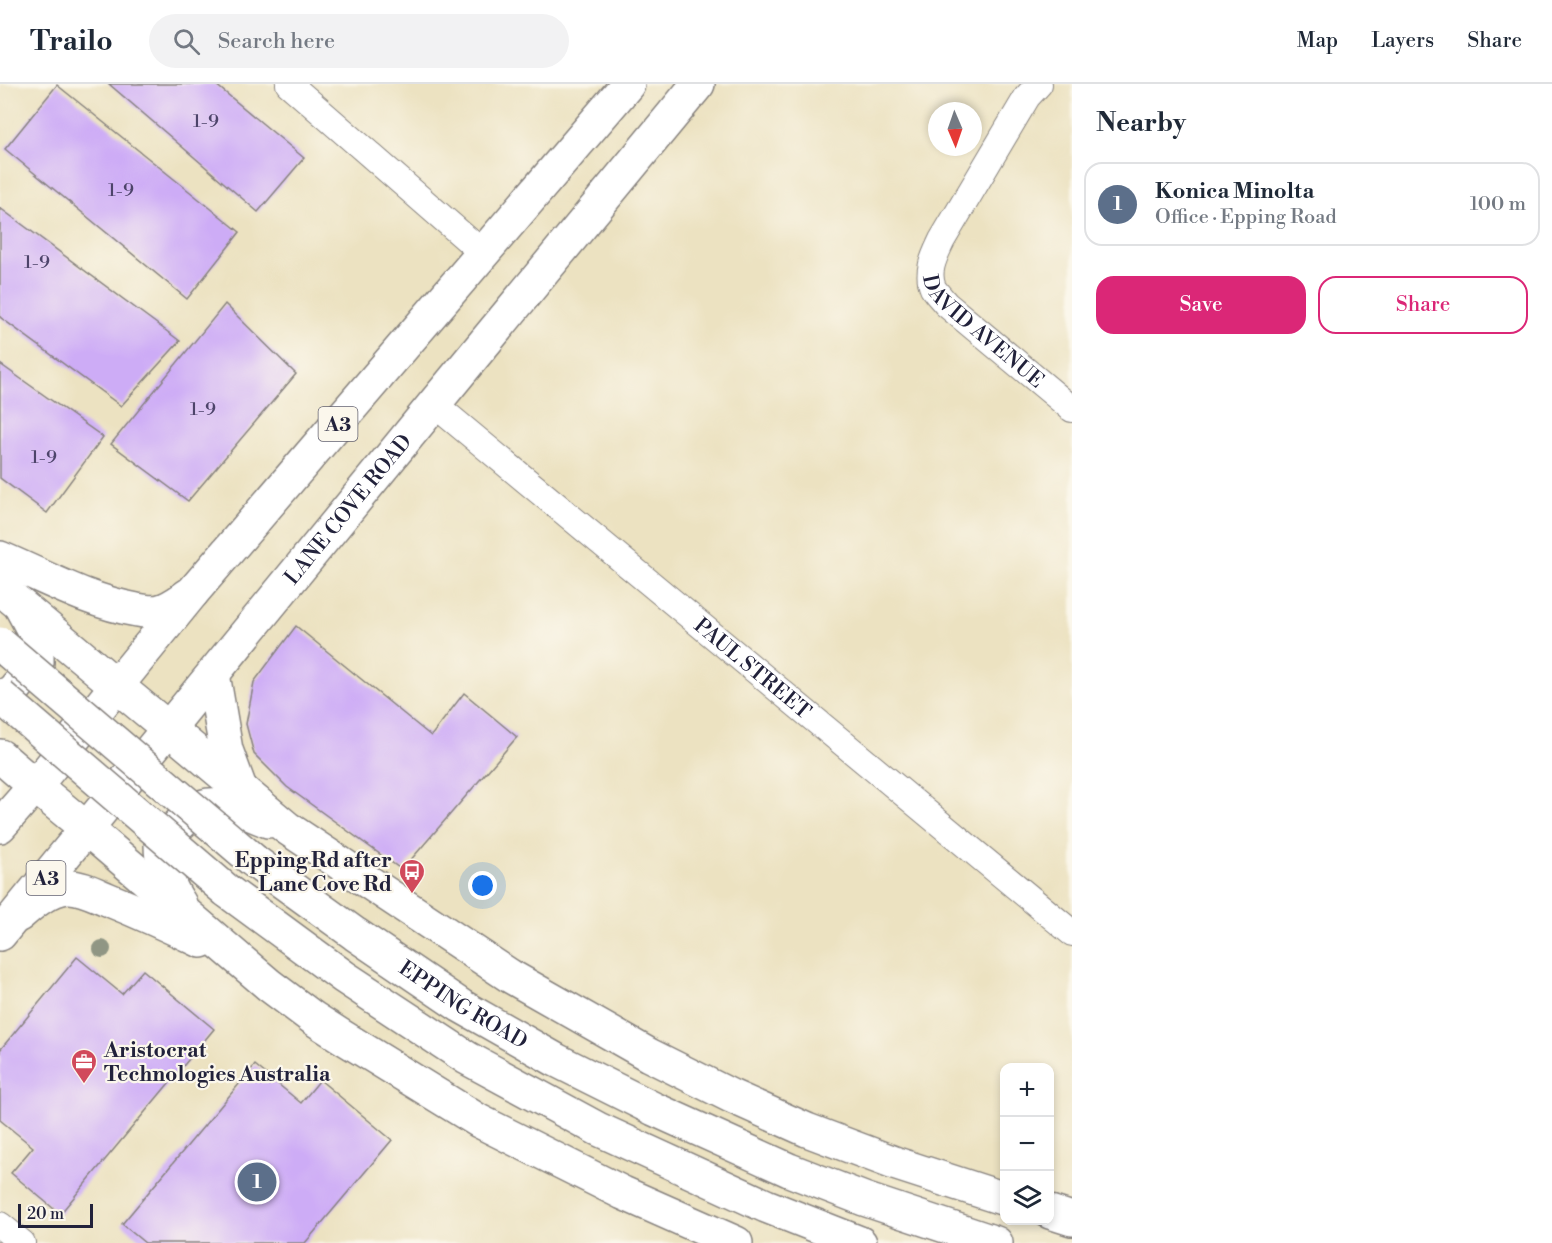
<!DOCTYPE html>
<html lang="en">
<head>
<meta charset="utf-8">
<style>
	:root { --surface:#fff; --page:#f2f2f3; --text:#1f2937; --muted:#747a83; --line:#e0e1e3; --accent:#db2777 }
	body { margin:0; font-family:"Libre Bodoni",serif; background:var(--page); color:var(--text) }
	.controls { position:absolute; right:18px; bottom:18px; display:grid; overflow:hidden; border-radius:12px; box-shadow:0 3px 9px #0003 }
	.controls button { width:54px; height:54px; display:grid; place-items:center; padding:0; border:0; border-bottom:2px solid var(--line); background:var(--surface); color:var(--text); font:30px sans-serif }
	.compass { position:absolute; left:928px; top:18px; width:54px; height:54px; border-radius:50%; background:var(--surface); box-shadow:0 3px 9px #0003; rotate:178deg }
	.scale { position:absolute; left:18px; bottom:15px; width:75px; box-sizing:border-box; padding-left:6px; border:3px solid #22223b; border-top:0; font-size:16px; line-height:21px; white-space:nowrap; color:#22223b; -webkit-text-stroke:4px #fbf7ec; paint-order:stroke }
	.you { position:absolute; left:483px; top:802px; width:21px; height:21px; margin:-15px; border:4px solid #fff; border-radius:50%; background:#1a73e8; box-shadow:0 0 0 9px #1a73e833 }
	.badge { display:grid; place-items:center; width:39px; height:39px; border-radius:50%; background:var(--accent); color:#fff; font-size:20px; font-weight:700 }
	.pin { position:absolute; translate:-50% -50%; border:3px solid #fff; box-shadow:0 2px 6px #0006 }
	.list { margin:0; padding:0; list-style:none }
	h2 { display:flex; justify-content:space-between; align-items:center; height:78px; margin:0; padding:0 24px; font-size:26px }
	h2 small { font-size:20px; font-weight:400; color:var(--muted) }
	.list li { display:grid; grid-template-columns:39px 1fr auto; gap:18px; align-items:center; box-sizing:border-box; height:84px; margin:0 12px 12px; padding:0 12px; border:2px solid var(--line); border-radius:18px }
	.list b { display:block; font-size:22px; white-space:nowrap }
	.list p { margin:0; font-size:20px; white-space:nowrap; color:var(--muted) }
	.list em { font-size:20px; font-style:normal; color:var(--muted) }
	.actions { display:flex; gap:12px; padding:18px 24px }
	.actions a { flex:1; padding:14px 0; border:2px solid var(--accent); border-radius:18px; text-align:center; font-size:21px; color:var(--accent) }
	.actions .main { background:var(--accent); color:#fff }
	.icon { flex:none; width:33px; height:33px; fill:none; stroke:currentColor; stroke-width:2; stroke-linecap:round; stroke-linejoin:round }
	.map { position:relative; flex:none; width:1072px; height:1159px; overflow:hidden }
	header { display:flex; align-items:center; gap:36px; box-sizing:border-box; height:84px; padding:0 30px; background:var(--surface); border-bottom:2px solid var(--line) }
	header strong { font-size:28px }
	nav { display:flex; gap:33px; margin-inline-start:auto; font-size:21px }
	.search { width:420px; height:54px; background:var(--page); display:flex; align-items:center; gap:15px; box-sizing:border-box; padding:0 21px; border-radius:33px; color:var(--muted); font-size:22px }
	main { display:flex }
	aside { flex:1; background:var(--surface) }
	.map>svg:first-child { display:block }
</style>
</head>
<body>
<header>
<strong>Trailo</strong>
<div class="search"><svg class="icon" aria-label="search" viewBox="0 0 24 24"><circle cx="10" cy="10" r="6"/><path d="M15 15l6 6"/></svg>Search here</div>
<nav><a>Map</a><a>Layers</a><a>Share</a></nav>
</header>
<main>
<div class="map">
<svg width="1072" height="1159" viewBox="0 0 1072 1159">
	<rect width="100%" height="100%" fill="#fbf7ec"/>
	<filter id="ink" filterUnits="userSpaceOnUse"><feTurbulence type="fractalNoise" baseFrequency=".0167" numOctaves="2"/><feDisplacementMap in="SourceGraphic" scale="12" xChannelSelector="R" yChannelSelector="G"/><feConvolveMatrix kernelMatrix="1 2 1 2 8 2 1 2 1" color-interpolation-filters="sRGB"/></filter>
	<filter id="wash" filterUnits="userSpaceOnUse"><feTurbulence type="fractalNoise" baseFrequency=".008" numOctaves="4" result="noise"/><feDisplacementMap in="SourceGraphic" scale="24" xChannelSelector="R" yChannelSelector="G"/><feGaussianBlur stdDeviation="1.35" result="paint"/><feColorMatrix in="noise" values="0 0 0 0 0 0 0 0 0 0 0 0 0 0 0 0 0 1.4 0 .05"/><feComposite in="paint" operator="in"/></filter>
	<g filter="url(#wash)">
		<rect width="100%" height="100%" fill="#ece2c1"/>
		<g id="blocks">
			<!-- building -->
			<g fill="#cdacf6">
				<polygon points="109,0 215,0 304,74 258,128"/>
				<polygon points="57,1 240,148 187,215 5,65"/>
				<polygon points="0,124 180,257 121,322 0,233"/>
				<polygon points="225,220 296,290 188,417 111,360"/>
				<polygon points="0,280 103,353 47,429 0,394"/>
				<polygon points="296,542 431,652 464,609 517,653 402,786 287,703 254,670 246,640 254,598"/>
				<polygon points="77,873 122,910 143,886 214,945 60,1130 11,1089 33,1063 0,1036 0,966"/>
				<polygon points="255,981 301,1019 320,996 392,1056 305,1159 145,1159 122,1140"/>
			</g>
		</g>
	</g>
	<g filter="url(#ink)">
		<use href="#blocks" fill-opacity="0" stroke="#87827e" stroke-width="1.5"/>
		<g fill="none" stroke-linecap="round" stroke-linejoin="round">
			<defs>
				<g id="minor">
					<polyline points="289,0 484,170"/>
					<path id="s1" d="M1039,0l-12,13 -85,143c-7,15 -16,31 -9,48 3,5 9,11 13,16l126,105"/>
					<path id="s2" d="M434,320l638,529"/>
					<polyline points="0,1141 22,1159"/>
				</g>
				<g id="primary">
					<path d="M0,474c45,19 89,44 137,52 8,1 16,3 23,1 12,-3 22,-12 32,-18"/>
					<polyline points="0,504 117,602"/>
					<polyline points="213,590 226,666 240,704"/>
					<polyline points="0,613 12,608 37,578 37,562 35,549 21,523"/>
					<polyline points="169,645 287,744 510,892 649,971 731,1012 807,1046 897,1080 1005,1115"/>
					<polyline points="0,672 35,702"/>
					<polyline points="87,745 269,901 313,934 341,952 479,1037 623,1109 736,1159"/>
					<path id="s3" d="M254,777l101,73 106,72 95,54 98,49 135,61 75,29 132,44"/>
					<polyline points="227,807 344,893 467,974 598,1045 766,1122 860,1159"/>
					<path d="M180,820c-12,-18 -19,-39 -19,-60 9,-9 24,-27 34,-34 19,-14 53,3 73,11"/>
					<path d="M19,831c13,-12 30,-26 48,-28 13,-1 28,7 40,12 32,13 63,27 94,42"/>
					<polyline points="1050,1128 1072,1135"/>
				</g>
				<g id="trunk">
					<polyline points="117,602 169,645"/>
					<polyline points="35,702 87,745"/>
					<polyline points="0,742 35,702 192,509 628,0"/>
					<path id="s4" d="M0,850l434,-530 264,-320"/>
				</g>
			</defs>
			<!-- minor casing -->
			<use href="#minor" stroke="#87827e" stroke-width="28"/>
			<!-- primary casing -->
			<use href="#primary" stroke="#87827e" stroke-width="36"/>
			<!-- trunk casing -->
			<use href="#trunk" stroke="#87827e" stroke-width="36"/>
			<!-- minor -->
			<use href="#minor" stroke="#fff" stroke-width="26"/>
			<!-- primary -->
			<use href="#primary" stroke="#fff" stroke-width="33"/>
			<!-- trunk -->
			<use href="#trunk" stroke="#fff" stroke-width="33"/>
			<defs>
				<g id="primary-bridge">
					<polyline points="0,560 254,777"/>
					<polyline points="0,612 227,807"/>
				</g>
			</defs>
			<!-- primary-bridge casing -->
			<use href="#primary-bridge" stroke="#87827e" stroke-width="36" stroke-linecap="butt"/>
			<!-- primary-bridge -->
			<use href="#primary-bridge" stroke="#fff" stroke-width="33"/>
		</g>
		<!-- trees -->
		<circle fill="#909684" cx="102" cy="865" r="9"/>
	</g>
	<!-- icons -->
	<defs>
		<symbol id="bus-pin" viewBox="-11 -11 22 30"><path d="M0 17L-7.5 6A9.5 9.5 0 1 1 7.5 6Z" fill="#d1495b" stroke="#fbf7ec"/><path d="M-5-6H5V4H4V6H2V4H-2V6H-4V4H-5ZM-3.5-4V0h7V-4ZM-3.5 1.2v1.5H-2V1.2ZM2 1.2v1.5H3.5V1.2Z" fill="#fff"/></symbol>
		<symbol id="office-pin" viewBox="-11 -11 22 30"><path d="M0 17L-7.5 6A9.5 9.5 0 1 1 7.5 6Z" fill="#d1495b" stroke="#fbf7ec"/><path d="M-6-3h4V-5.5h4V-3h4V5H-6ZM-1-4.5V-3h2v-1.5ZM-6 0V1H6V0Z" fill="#fff"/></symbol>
	</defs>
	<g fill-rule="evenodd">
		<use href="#bus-pin" x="397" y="773" width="30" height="40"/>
		<use href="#office-pin" x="69" y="963" width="30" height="40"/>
	</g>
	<g text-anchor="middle" stroke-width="4.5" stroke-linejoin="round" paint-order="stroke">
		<!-- number labels -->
		<g font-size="18" fill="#4d446a">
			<text x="206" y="43">1-9</text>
			<text x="121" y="112">1-9</text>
			<text x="37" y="184">1-9</text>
			<text x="203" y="331">1-9</text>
			<text x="44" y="379">1-9</text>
		</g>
		<!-- shield labels -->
		<g fill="#fbf7ec" stroke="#636270" stroke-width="1.5">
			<rect x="318.5" y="323" width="39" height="34" rx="4.5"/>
			<rect x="26.5" y="777" width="39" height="34" rx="4.5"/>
		</g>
		<g font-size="20" font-weight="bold" fill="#22223b">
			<text x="338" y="347">A3</text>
			<text x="46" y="801">A3</text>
		</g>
		<!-- street labels -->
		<g font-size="21" fill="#22223b" stroke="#fbf7ec">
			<text dy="7" stroke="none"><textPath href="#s1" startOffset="300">DAVID AVENUE</textPath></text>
			<text dy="7" stroke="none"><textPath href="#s4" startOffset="549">LANE COVE ROAD</textPath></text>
			<text dy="7" stroke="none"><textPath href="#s2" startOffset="414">PAUL STREET</textPath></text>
			<text dy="7" stroke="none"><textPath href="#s3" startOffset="254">EPPING ROAD</textPath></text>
		</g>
		<!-- poi labels -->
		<g font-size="21" font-weight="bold" fill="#22223b" stroke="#fbf7ec" text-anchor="end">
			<text x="392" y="783">Epping Rd after<tspan x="392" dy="24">Lane Cove Rd</tspan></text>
			<text x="104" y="973" text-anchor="start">Aristocrat<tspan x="104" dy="24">Technologies Australia</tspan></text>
		</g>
	</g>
</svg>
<div class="controls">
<button>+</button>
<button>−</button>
<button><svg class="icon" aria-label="layers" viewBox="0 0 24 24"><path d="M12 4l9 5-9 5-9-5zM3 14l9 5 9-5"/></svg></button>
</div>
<svg class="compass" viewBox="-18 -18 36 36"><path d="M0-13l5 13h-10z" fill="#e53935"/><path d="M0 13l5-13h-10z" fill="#747a83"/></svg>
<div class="scale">20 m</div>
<div class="you"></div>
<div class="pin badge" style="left:257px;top:1098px;background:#5c6f8a">1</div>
</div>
<aside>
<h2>Nearby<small></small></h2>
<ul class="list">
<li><span class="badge" style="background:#5c6f8a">1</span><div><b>Konica Minolta</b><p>Office · Epping Road</p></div><em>100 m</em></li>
</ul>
<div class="actions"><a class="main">Save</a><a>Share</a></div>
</aside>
</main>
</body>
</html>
